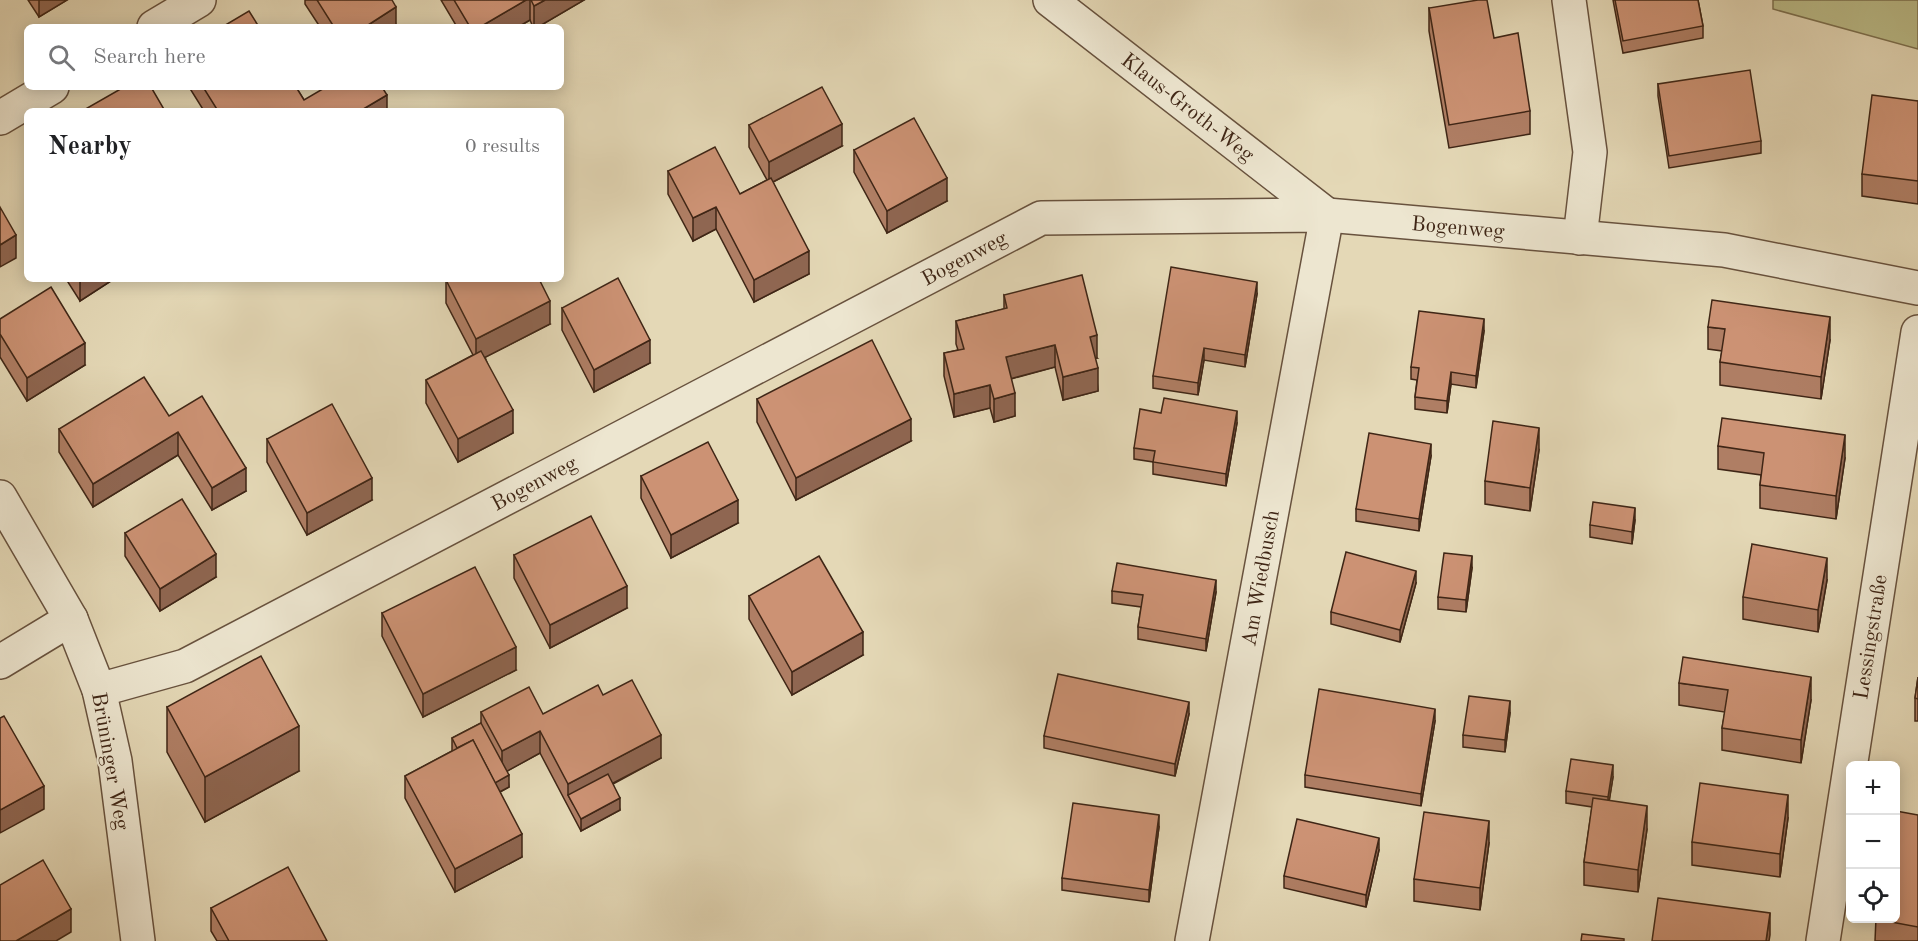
<!DOCTYPE html>
<html lang="en">
<head>
<meta charset="utf-8">
<style>
	:root { --surface:#fff; --page:#f6f6f6; --text:#202124; --muted:#757577; --line:#e0e0e0 }
	body { margin:0; font-family:"Old Standard TT",serif; background:var(--page); color:var(--text) }
	.controls { position:absolute; right:18px; bottom:18px; display:grid; overflow:hidden; border-radius:9px; box-shadow:0 3px 15px #0003 }
	.controls button { width:54px; height:54px; display:grid; place-items:center; padding:0; border:0; border-bottom:2px solid var(--line); background:var(--surface); color:var(--text); font:30px sans-serif }
	.list { margin:0; padding:0; list-style:none }
	h2 { display:flex; justify-content:space-between; align-items:center; height:78px; margin:0; padding:0 24px; font-size:26px }
	h2 small { font-size:20px; font-weight:400; color:var(--muted) }
	.icon { flex:none; width:33px; height:33px; fill:none; stroke:currentColor; stroke-width:2; stroke-linecap:round; stroke-linejoin:round }
	.map { position:relative; flex:none; width:1918px; height:941px; overflow:hidden }
	.search { position:absolute; background:var(--surface); box-shadow:0 3px 15px #0003; left:24px; top:24px; width:540px; height:66px; display:flex; align-items:center; gap:15px; box-sizing:border-box; padding:0 21px; border-radius:9px; color:var(--muted); font-size:22px }
	.panel { position:absolute; background:var(--surface); box-shadow:0 3px 15px #0003; left:24px; top:108px; width:540px; height:174px; border-radius:9px }
	.map>svg:first-child { display:block }
</style>
</head>
<body>
<div class="map">
<svg width="1918" height="941" viewBox="0 0 1918 941">
	<rect width="100%" height="100%" fill="#e4d8b6"/>
	<filter id="stains"><feTurbulence type="fractalNoise" baseFrequency=".00333" numOctaves="4"/><feColorMatrix values="0 0 0 0 .2 0 0 0 0 .09 0 0 0 0 .02 0 0 0 .5 -.17"/></filter>
	<radialGradient id="worn" r=".72"><stop offset=".6" stop-color="#630" stop-opacity="0"/><stop offset="1" stop-color="#630" stop-opacity=".3"/></radialGradient>
	<!-- green -->
	<polygon fill="#bbbc89" stroke="#7d7150" stroke-width="1.5" points="1773,0 1918,0 1918,49 1773,9"/>
	<g fill="none" stroke-linecap="round" stroke-linejoin="round">
		<defs>
			<g id="minor">
				<polyline points="1050,0 1327,215 1192,941"/>
				<polyline points="1569,0 1590,152 1580,238"/>
				<polyline points="154,27 199,0"/>
				<polyline points="0,118 52,87"/>
				<polyline points="0,497 71,619 99,690 115,761 138,941"/>
				<polyline points="0,662 71,619"/>
				<polyline points="99,690 185,666 1041,218 1327,215 1724,250 1918,288"/>
				<polyline points="1823,941 1918,332"/>
			</g>
		</defs>
		<!-- minor casing -->
		<use href="#minor" stroke="#68523e" stroke-width="36"/>
		<!-- minor -->
		<use href="#minor" stroke="#ede6d0" stroke-width="33"/>
	</g>
	<!-- wall -->
	<g fill="#af7e64" stroke="#3f2616" stroke-width="1.5">
		<polygon points="28,0 67,0 39,17"/>
		<polygon points="305,0 392,0 396,27 320,27 305,4"/>
		<polygon points="441,0 584,0 538,27 533,27 530,20 518,27 457,27"/>
		<polygon points="1613,0 1698,0 1703,26 1703,38 1623,53"/>
		<polygon points="1429,8 1494,38 1530,111 1530,134 1449,148 1429,31"/>
		<polygon points="1658,84 1761,141 1761,153 1669,168 1658,96"/>
		<polygon points="189,87 296,87 304,100 387,111 204,111"/>
		<polygon points="1918,101 1918,204 1862,196 1862,174"/>
		<polygon points="749,125 842,146 773,182 809,274 754,302 716,229 693,241 668,194 668,171 740,194 767,180 749,147"/>
		<polygon points="854,150 947,201 887,233 854,172"/>
		<polygon points="66,279 114,279 80,301"/>
		<polygon points="446,280 550,324 485,357 513,433 458,462 426,403 426,380 473,355 446,303"/>
		<polygon points="1257,294 1245,367 1204,360 1198,395 1153,388 1153,376"/>
		<polygon points="1004,295 1097,358 1095,358 1098,391 1063,400 1055,367 1011,379 1015,416 994,422 990,408 954,417 944,376 944,353 958,350 956,344 956,321 1004,309"/>
		<polygon points="562,308 650,363 594,392 562,330"/>
		<polygon points="0,319 85,365 27,401 0,357"/>
		<polygon points="1708,327 1830,340 1821,399 1720,385 1720,362 1722,351 1708,349"/>
		<polygon points="1484,331 1476,388 1451,384 1447,413 1415,409 1415,397 1417,380 1411,379 1411,367"/>
		<polygon points="757,399 911,441 796,500 757,422"/>
		<polygon points="1161,413 1237,423 1226,486 1153,474 1153,462 1134,459 1134,448"/>
		<polygon points="169,416 246,491 212,510 178,455 93,507 59,452 59,429"/>
		<polygon points="267,439 372,500 307,535 267,462"/>
		<polygon points="1718,446 1845,458 1836,519 1760,508 1760,485 1761,475 1718,469"/>
		<polygon points="1539,450 1530,511 1485,504 1485,481"/>
		<polygon points="1431,456 1419,531 1356,521 1356,509"/>
		<polygon points="641,476 738,523 671,558 641,498"/>
		<polygon points="1635,520 1632,544 1590,537 1590,525"/>
		<polygon points="125,533 216,577 160,611 125,556"/>
		<polygon points="514,555 627,608 550,648 514,578"/>
		<polygon points="1472,568 1466,612 1438,609 1438,597"/>
		<polygon points="1827,580 1818,632 1743,619 1743,597"/>
		<polygon points="1416,583 1400,642 1331,624 1331,612"/>
		<polygon points="1112,591 1216,592 1206,651 1138,639 1138,627 1141,607 1112,603"/>
		<polygon points="749,596 863,655 792,695 749,619"/>
		<polygon points="382,613 516,670 423,717 382,636"/>
		<polygon points="1918,677 1918,721 1915,721 1915,698"/>
		<polygon points="1679,683 1811,700 1801,763 1722,750 1722,728 1725,712 1679,705"/>
		<polygon points="603,695 661,758 613,784 620,810 581,831 540,753 507,771 509,787 500,792 522,857 455,892 405,798 405,776 452,751 452,738 481,723 481,712 543,714"/>
		<polygon points="167,707 299,771 205,822 167,752"/>
		<polygon points="1510,713 1505,752 1463,747 1463,735"/>
		<polygon points="1189,714 1175,776 1044,748 1044,736"/>
		<polygon points="1435,721 1421,806 1305,787 1305,775"/>
		<polygon points="1613,777 1609,801 1647,829 1638,892 1584,885 1584,862 1592,807 1566,803 1566,791"/>
		<polygon points="1918,815 1918,941 1875,941 1876,918"/>
		<polygon points="1788,818 1780,877 1692,865 1692,842"/>
		<polygon points="1159,827 1149,902 1062,890 1062,878"/>
		<polygon points="1489,843 1480,910 1414,901 1414,879"/>
		<polygon points="1379,850 1366,907 1284,888 1284,876"/>
		<polygon points="211,908 327,941 217,941 211,931"/>
	</g>
	<!-- shaded-wall -->
	<g fill="#8f6651" stroke="#3f2616" stroke-width="1.5">
		<polygon points="39,0 67,0 39,17"/>
		<polygon points="526,0 530,0 530,20 518,27 480,27"/>
		<polygon points="545,0 584,0 538,27 534,27 534,6"/>
		<polygon points="396,7 396,27 365,27"/>
		<polygon points="387,95 387,111 360,111"/>
		<polygon points="842,124 842,146 769,184 769,162"/>
		<polygon points="947,178 947,201 887,233 887,211"/>
		<polygon points="716,207 716,229 693,241 693,218"/>
		<polygon points="16,235 16,258 0,267 0,245"/>
		<polygon points="809,251 809,274 754,302 754,280"/>
		<polygon points="80,279 114,279 80,301"/>
		<polygon points="1257,282 1257,294 1245,367 1245,355"/>
		<polygon points="550,301 550,324 476,362 476,339"/>
		<polygon points="1830,317 1830,340 1821,399 1821,377"/>
		<polygon points="1484,319 1484,331 1476,388 1476,376"/>
		<polygon points="1097,335 1097,358 1090,359 1090,337"/>
		<polygon points="650,340 650,363 594,392 594,370"/>
		<polygon points="85,343 85,365 27,401 27,378"/>
		<polygon points="1055,345 1055,367 1006,380 1006,357"/>
		<polygon points="1204,348 1204,360 1198,395 1198,383"/>
		<polygon points="1098,368 1098,391 1063,400 1063,377"/>
		<polygon points="1451,372 1451,384 1447,413 1447,401"/>
		<polygon points="990,385 990,408 954,417 954,394"/>
		<polygon points="1015,393 1015,416 994,422 994,399"/>
		<polygon points="513,410 513,433 458,462 458,439"/>
		<polygon points="1237,411 1237,423 1226,486 1226,474"/>
		<polygon points="911,419 911,441 796,500 796,478"/>
		<polygon points="1539,428 1539,450 1530,511 1530,488"/>
		<polygon points="178,432 178,455 93,507 93,484"/>
		<polygon points="1845,435 1845,458 1836,519 1836,496"/>
		<polygon points="1431,444 1431,456 1419,531 1419,519"/>
		<polygon points="246,468 246,491 212,510 212,488"/>
		<polygon points="372,478 372,500 307,535 307,513"/>
		<polygon points="738,500 738,523 671,558 671,535"/>
		<polygon points="1635,508 1635,520 1632,544 1632,532"/>
		<polygon points="216,554 216,577 160,611 160,589"/>
		<polygon points="1472,556 1472,568 1466,612 1466,600"/>
		<polygon points="1827,558 1827,580 1818,632 1818,610"/>
		<polygon points="1416,571 1416,583 1400,642 1400,630"/>
		<polygon points="1216,580 1216,592 1206,651 1206,639"/>
		<polygon points="627,586 627,608 550,648 550,625"/>
		<polygon points="863,632 863,655 792,695 792,672"/>
		<polygon points="516,647 516,670 423,717 423,694"/>
		<polygon points="1811,677 1811,700 1801,763 1801,740"/>
		<polygon points="1510,701 1510,713 1505,752 1505,740"/>
		<polygon points="1189,702 1189,714 1175,776 1175,764"/>
		<polygon points="1435,709 1435,721 1421,806 1421,794"/>
		<polygon points="299,726 299,771 205,822 205,777"/>
		<polygon points="540,731 540,753 502,774 502,751"/>
		<polygon points="661,735 661,758 573,804 568,795 568,784"/>
		<polygon points="1613,765 1613,777 1608,809 1608,797"/>
		<polygon points="509,775 509,787 490,797 490,785"/>
		<polygon points="44,786 44,809 0,833 0,810"/>
		<polygon points="1788,795 1788,818 1780,877 1780,854"/>
		<polygon points="620,798 620,810 581,831 581,819"/>
		<polygon points="1647,806 1647,829 1638,892 1638,870"/>
		<polygon points="1159,815 1159,827 1149,902 1149,890"/>
		<polygon points="1489,821 1489,843 1480,910 1480,888"/>
		<polygon points="522,834 522,857 455,892 455,869"/>
		<polygon points="1379,838 1379,850 1366,907 1366,895"/>
		<polygon points="71,909 71,932 56,941 16,941"/>
		<polygon points="1770,913 1770,935 1769,941 1766,941"/>
	</g>
	<!-- building -->
	<g fill="#cc9274" stroke="#3f2616" stroke-width="1.5">
		<polygon points="317,0 392,0 396,7 365,27 334,27"/>
		<polygon points="454,0 526,0 480,27 470,27"/>
		<polygon points="531,0 545,0 534,6"/>
		<polygon points="1478,0 1487,0 1494,38 1518,33 1530,111 1449,125 1429,8"/>
		<polygon points="1615,0 1698,0 1703,26 1623,41"/>
		<polygon points="249,11 259,27 222,27"/>
		<polygon points="1750,70 1761,141 1669,156 1658,84"/>
		<polygon points="124,87 151,87 165,111 82,111"/>
		<polygon points="203,87 296,87 304,100 326,87 382,87 387,95 360,111 218,111"/>
		<polygon points="822,87 842,124 769,162 749,125"/>
		<polygon points="1872,95 1918,101 1918,181 1862,174"/>
		<polygon points="914,118 947,178 887,211 854,150"/>
		<polygon points="715,147 740,194 771,178 809,251 754,280 716,207 693,218 668,171"/>
		<polygon points="0,207 16,235 0,245"/>
		<polygon points="1171,267 1257,282 1245,355 1204,348 1198,383 1153,376"/>
		<polygon points="1082,275 1097,335 1090,337 1098,368 1063,377 1055,345 1006,357 1015,393 994,399 990,385 954,394 944,353 964,349 956,321 1007,308 1004,295"/>
		<polygon points="618,278 650,340 594,370 562,308"/>
		<polygon points="447,279 539,279 550,301 476,339 446,280"/>
		<polygon points="51,287 85,343 27,378 0,334 0,319"/>
		<polygon points="1712,300 1830,317 1821,377 1720,362 1725,329 1708,327"/>
		<polygon points="1419,311 1484,319 1476,376 1451,372 1447,401 1415,397 1419,368 1411,367"/>
		<polygon points="872,340 911,419 796,478 757,399"/>
		<polygon points="481,351 513,410 458,439 426,380"/>
		<polygon points="144,377 169,416 202,396 246,468 212,488 178,432 93,484 59,429"/>
		<polygon points="1164,398 1237,411 1226,474 1153,462 1155,451 1134,448 1140,409 1161,413"/>
		<polygon points="332,404 372,478 307,513 267,439"/>
		<polygon points="1722,418 1845,435 1836,496 1760,485 1764,453 1718,446"/>
		<polygon points="1493,421 1539,428 1530,488 1485,481"/>
		<polygon points="1369,433 1431,444 1419,519 1356,509"/>
		<polygon points="708,442 738,500 671,535 641,476"/>
		<polygon points="182,499 216,554 160,589 125,533"/>
		<polygon points="1593,502 1635,508 1632,532 1590,525"/>
		<polygon points="591,516 627,586 550,625 514,555"/>
		<polygon points="1752,544 1827,558 1818,610 1743,597"/>
		<polygon points="1346,552 1416,571 1400,630 1331,612"/>
		<polygon points="1444,553 1472,556 1466,600 1438,597"/>
		<polygon points="819,556 863,632 792,672 749,596"/>
		<polygon points="1117,563 1216,580 1206,639 1138,627 1143,595 1112,591"/>
		<polygon points="475,567 516,647 423,694 382,613"/>
		<polygon points="261,656 299,726 205,777 167,707"/>
		<polygon points="1683,657 1811,677 1801,740 1722,728 1728,690 1679,683"/>
		<polygon points="1058,674 1189,702 1175,764 1044,736"/>
		<polygon points="1918,677 1918,699 1915,698"/>
		<polygon points="632,680 661,735 568,784 540,731 502,751 481,712 529,687 543,714 598,685 603,695"/>
		<polygon points="1319,689 1435,709 1421,794 1305,775"/>
		<polygon points="1469,696 1510,701 1505,740 1463,735"/>
		<polygon points="4,716 44,786 0,810 0,718"/>
		<polygon points="481,723 509,775 495,783 473,740 457,748 452,738"/>
		<polygon points="473,740 522,834 455,869 405,776"/>
		<polygon points="1571,759 1613,765 1608,797 1566,791"/>
		<polygon points="608,774 620,798 581,819 568,795"/>
		<polygon points="1700,783 1788,795 1780,854 1692,842"/>
		<polygon points="1593,798 1647,806 1638,870 1584,862"/>
		<polygon points="1073,803 1159,815 1149,890 1062,878"/>
		<polygon points="1896,811 1918,815 1918,927 1875,919 1896,918"/>
		<polygon points="1424,812 1489,821 1480,888 1414,879"/>
		<polygon points="1297,819 1379,838 1366,895 1284,876"/>
		<polygon points="43,860 71,909 16,941 0,941 0,885"/>
		<polygon points="288,867 327,941 229,941 211,908"/>
		<polygon points="1658,898 1770,913 1766,941 1652,941"/>
		<polygon points="1582,934 1624,939 1624,941 1581,941"/>
	</g>
	<g text-anchor="middle" stroke-width="4.5" stroke-linejoin="round" paint-order="stroke">
		<!-- street labels -->
		<g font-size="21" fill="#3f2616" stroke="#ede6d0">
			<text transform="translate(1188 107) rotate(38)" y="7">Klaus-Groth-Weg</text>
			<text transform="translate(1458 227) rotate(5)" y="7">Bogenweg</text>
			<text transform="translate(964 258) rotate(-28)" y="7">Bogenweg</text>
			<text transform="translate(534 483) rotate(-28)" y="7">Bogenweg</text>
			<text transform="translate(1260 578) rotate(-80)" y="7">Am Wiedbusch</text>
			<text transform="translate(1870 637) rotate(-81)" y="7">Lessingstraße</text>
			<text transform="translate(111 761) rotate(80)" y="7">Brüninger Weg</text>
		</g>
	</g>
	<rect width="100%" height="100%" filter="url(#stains)"/>
	<rect width="100%" height="100%" fill="url(#worn)"/>
</svg>
<div class="controls">
<button>+</button>
<button>−</button>
<button><svg class="icon" aria-label="locate" viewBox="0 0 24 24"><circle cx="12" cy="12" r="6"/><path d="M12 2v4M12 18v4M2 12h4M18 12h4"/></svg></button>
</div>
<div class="search"><svg class="icon" aria-label="search" viewBox="0 0 24 24"><circle cx="10" cy="10" r="6"/><path d="M15 15l6 6"/></svg>Search here</div>
<section class="panel">
<h2>Nearby<small>0 results</small></h2>
<ul class="list">
</ul>
</section>
</div>
</body>
</html>
